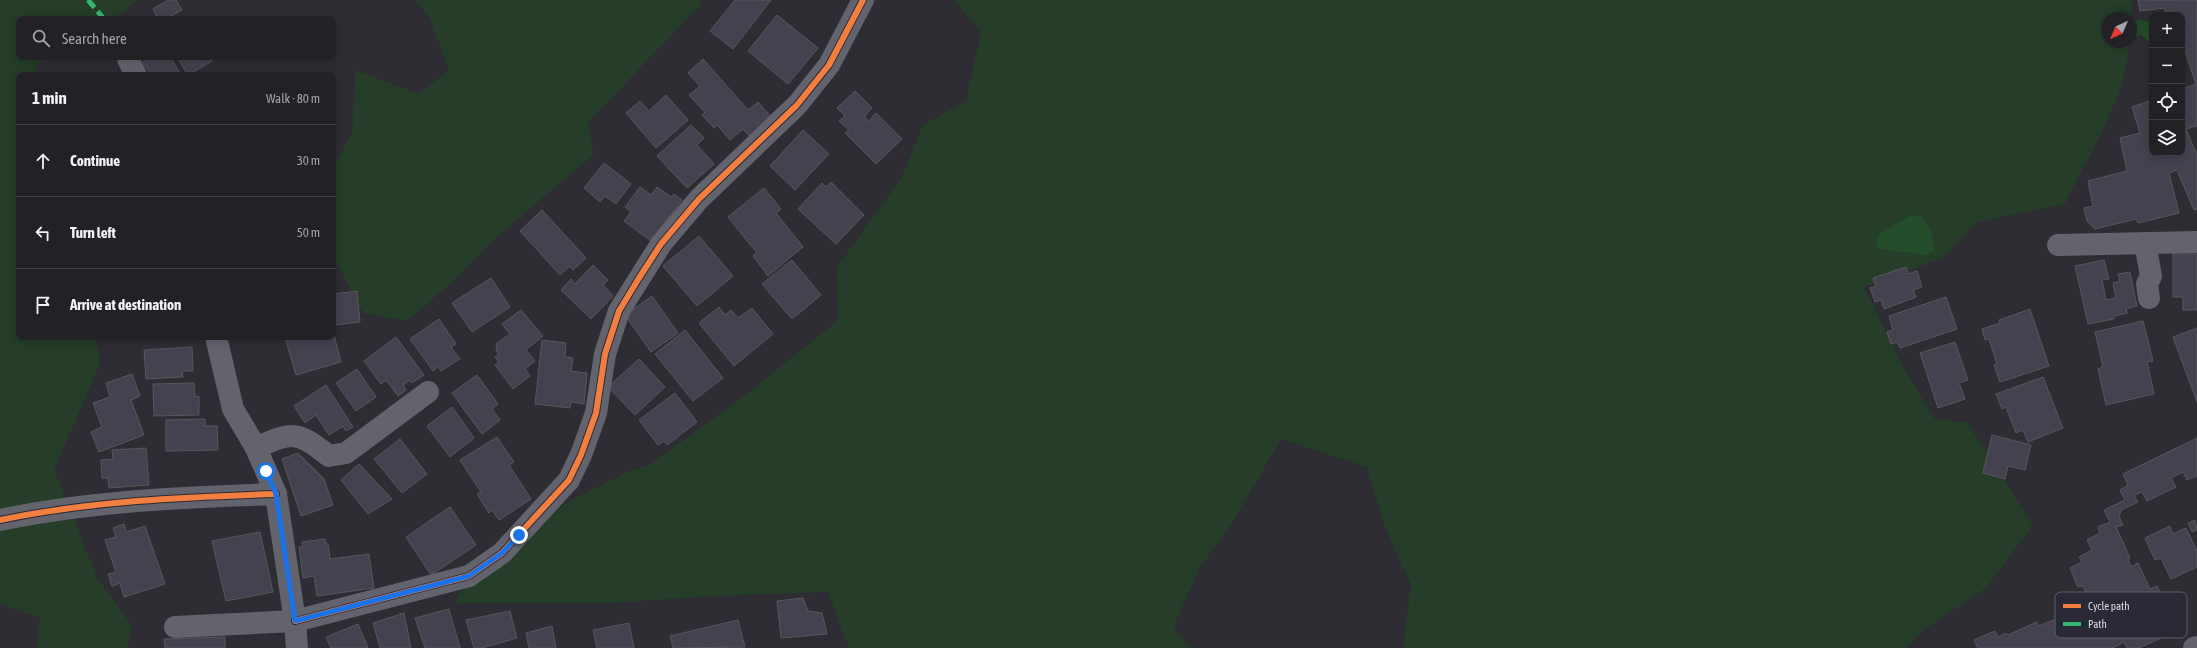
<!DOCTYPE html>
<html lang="en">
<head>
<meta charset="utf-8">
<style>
	:root { --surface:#222226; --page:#2a2a2e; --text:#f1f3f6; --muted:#a2a4a7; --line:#3f3f43 }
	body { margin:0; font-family:"Asap Condensed",sans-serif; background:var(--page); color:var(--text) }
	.controls { position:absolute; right:12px; top:12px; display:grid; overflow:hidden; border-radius:8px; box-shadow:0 2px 10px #0003 }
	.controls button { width:36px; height:36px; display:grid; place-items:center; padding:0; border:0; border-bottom:1px solid var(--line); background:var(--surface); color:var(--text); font:20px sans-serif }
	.compass { position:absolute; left:2101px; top:12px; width:36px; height:36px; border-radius:50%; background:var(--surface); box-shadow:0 2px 10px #0003; rotate:224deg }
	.stop { position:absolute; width:12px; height:12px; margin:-9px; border:3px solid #1a73e8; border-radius:50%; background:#fff }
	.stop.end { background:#1a73e8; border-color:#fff; box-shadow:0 1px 4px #0008 }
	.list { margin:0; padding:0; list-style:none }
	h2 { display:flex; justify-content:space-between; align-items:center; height:52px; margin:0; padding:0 16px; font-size:17px }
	h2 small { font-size:13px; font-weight:400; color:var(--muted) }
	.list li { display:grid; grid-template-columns:26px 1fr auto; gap:12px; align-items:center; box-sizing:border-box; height:72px; padding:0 16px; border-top:1px solid var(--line) }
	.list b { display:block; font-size:15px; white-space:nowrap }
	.list em { font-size:13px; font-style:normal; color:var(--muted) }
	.icon { flex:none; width:22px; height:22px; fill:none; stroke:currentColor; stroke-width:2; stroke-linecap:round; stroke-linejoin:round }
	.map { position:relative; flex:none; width:2197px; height:648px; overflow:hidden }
	.search { position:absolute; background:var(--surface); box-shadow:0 2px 10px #0003; left:16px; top:16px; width:320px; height:44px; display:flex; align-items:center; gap:10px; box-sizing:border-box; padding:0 14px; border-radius:8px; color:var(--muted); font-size:15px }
	.panel { position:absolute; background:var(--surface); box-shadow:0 2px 10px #0003; left:16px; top:72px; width:320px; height:268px; border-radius:8px }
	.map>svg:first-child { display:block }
</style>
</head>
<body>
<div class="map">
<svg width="2197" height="648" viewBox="0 0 2197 648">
	<rect width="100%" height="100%" fill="#2d2d33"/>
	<!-- green -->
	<g fill="#253d29">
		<polygon points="0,0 137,0 116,19 19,19 19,57 51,57 37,64 33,75 19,75 19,337 96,337 100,363 54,470 97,578 131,624 128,648 37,648 40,618 0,604"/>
		<polygon points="415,0 698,0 702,3 588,123 594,154 490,243 457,278 407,321 363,313 333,256 333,167 353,130 355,70 419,94 449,70 430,18"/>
		<path d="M954,0h1178l-1,18h-24v24h22c-2,54 -41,114 -64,162l-88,18 -34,36 -79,29 38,78 33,54 32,3 66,103 -47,63 -62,42 -18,18h-503l8,-64 -26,-56 -18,-61 -86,-28 -47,81 -35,49 -26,59 18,20h-342l-21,-56 -115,4 -100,7h-158l9,-18 71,-60 38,-26 54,-27 24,-8 96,-70 91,-74 -1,-53 65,-90 21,-52 43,-24 15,-69z"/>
	</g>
	<!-- water -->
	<g fill="#244d2b">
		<polygon points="2138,19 2152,23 2152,46 2142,35 2136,36 2133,32 2133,24"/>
		<path d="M1911,215l9,1c10,10 14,21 14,35l-8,4 -46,-6 -4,-4 2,-10z"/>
	</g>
	<!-- building -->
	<g fill="#43424e" stroke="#57575c">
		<polygon points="168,0 176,0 182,10 166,19 158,19 153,9"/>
		<polygon points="735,0 771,0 733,49 710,31"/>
		<polygon points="2138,0 2197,0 2197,126 2186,129 2196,153 2197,153 2197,209 2194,210 2177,170 2169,173 2179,213 2138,223 2136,219 2095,229 2087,221 2084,208 2093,206 2088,181 2127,171 2120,138 2140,133 2132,107 2152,100 2152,153 2163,153 2164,155 2167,153 2182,153 2182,89 2196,84 2182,42 2182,15 2166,15 2165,8 2140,11"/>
		<polygon points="777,15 818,48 788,84 748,51"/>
		<polygon points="150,57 170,57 181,75 151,75 143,62"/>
		<polygon points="177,57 209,57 212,61 188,75"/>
		<polygon points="703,59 748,110 758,102 774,120 752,139 743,129 730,140 717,125 714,128 702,115 705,112 689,95 700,86 688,73"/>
		<polygon points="855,91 872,108 864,117 869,121 876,113 902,139 876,164 845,133 849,130 839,121 845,116 837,108"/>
		<polygon points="666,95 688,120 656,148 626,113 640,101 649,111"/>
		<polygon points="691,125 704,138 697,145 714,164 687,188 657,156"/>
		<polygon points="803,130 829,154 795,190 770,166"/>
		<polygon points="604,163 631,184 616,204 605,196 600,202 584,188"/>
		<polygon points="831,182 864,215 836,244 798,209 822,183 826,187"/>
		<polygon points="640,187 651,195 657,187 671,197 674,194 682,200 651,241 624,221 631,212 625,207"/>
		<polygon points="764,188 781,209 776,213 803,247 768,276 753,256 757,253 728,217"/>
		<polygon points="542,210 586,258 573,270 570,266 560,275 520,231"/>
		<polygon points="699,236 733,276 697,306 663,266"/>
		<polygon points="2173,254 2197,254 2197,310 2183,310 2183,297 2173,297"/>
		<polygon points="792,260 821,295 792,319 762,284"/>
		<polygon points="2104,260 2109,279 2102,280 2106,300 2116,298 2113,283 2120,281 2118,274 2130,272 2137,306 2126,309 2127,313 2114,316 2114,319 2088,324 2075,266"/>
		<polygon points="593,265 608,280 603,285 613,296 591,319 561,290 571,279 575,284"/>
		<polygon points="1906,267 1908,274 1917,271 1922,287 1913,290 1916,297 1884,309 1881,300 1875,302 1870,288 1876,286 1873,278"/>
		<polygon points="491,278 510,307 472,332 452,303"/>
		<polygon points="357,291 360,322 334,325 333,294"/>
		<polygon points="652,296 678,333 651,352 625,315"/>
		<polygon points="1946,297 1957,329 1900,348 1897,342 1891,344 1887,332 1893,330 1889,316"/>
		<polygon points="719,307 725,315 731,310 738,318 752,308 773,334 734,366 699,323"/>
		<polygon points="2030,309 2049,366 2000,382 1994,365 1997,364 1989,339 1985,340 1982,329 2000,323 1999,320"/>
		<polygon points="521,310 543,336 526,350 535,361 525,369 530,376 513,389 495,365 499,362 495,357 499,354 496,350 497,343 510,334 502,324"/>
		<polygon points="439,319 456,344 451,347 460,359 441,371 438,367 433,371 410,339"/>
		<polygon points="2143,321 2153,361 2147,362 2154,394 2106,405 2098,369 2103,367 2095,332"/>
		<polygon points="2197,328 2197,402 2173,337"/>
		<polygon points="685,330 723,378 693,401 655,354"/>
		<polygon points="333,331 341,362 296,375 285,338 333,337"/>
		<polygon points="396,337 424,375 412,383 410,380 403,385 406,390 398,396 386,380 381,384 364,361"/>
		<polygon points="542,340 566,343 565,357 573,358 571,371 587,373 584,404 571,402 570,408 535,404"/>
		<polygon points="1955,342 1968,380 1959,383 1965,399 1938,408 1920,353"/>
		<polygon points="192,347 193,371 182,371 183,377 146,379 144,350"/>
		<polygon points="639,359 665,387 635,415 608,387"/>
		<polygon points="357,369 376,397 356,411 336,383"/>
		<polygon points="132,374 140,396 131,400 144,435 99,452 91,432 102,427 93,403 110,397 106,383"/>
		<polygon points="477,375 498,404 492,409 500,420 482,434 452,393"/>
		<polygon points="2043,377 2063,428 2028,442 2023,430 2016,433 2006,407 2002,409 1996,394"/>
		<polygon points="194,383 195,397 199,396 199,415 154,416 153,384"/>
		<polygon points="326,385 353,427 346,431 343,426 329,435 316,415 305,423 294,406"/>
		<polygon points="675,393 697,422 667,445 664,441 658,445 639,420"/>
		<polygon points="452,407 474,438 450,457 427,426"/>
		<polygon points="205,419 205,426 217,426 218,450 166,451 166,420"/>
		<polygon points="1992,435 2031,445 2025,470 2008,466 2005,479 1983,473"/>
		<polygon points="497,437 514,462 509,465 531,499 499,520 492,510 489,513 477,494 481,492 460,460"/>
		<polygon points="2197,438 2197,476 2187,480 2183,472 2171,478 2176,487 2147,501 2142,492 2134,495 2138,502 2121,510 2119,517 2123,525 2116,527 2130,558 2128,559 2131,567 2138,563 2150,589 2157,586 2174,621 2168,624 2172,633 2139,648 2127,648 2124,642 2113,648 1978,648 1974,640 1995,631 1998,637 2006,633 2008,635 2037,622 2038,626 2070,614 2073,620 2084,615 2093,632 2107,626 2098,608 2094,610 2083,586 2078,587 2070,568 2082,562 2079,557 2092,550 2087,540 2100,533 2098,527 2110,522 2104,510 2125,500 2120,490 2128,485 2123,474"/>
		<polygon points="400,439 427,474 402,493 374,459"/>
		<polygon points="146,448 149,485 109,488 108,478 102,478 101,460 113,459 112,450"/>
		<polygon points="298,453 324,479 333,505 301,516 282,459"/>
		<polygon points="359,464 392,499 368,514 341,480"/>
		<polygon points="450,507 476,545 431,575 406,537"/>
		<polygon points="2195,520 2197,530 2192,532 2188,523"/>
		<polygon points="124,524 126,532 145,526 165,584 124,597 120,583 112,586 108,574 116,572 105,540 116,537 113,528"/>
		<polygon points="2170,526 2173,534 2186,528 2197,551 2197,567 2171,579 2161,558 2155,560 2145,538"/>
		<polygon points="260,532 273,592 226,601 212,541"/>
		<polygon points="325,539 326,544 328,544 330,559 369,554 374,588 317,596 314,576 303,578 299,547 303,547 302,542"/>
		<polygon points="803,598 808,611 822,613 827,634 781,638 777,601"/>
		<polygon points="449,609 460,648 425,648 415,618"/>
		<polygon points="510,611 517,638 482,648 474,648 466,620"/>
		<polygon points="404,613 411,648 380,648 373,623"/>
		<polygon points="738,620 745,647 673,648 670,636"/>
		<polygon points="629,623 634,648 597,648 593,630"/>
		<polygon points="358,624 368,648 331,648 326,637"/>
		<polygon points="552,626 556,648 529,648 526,633"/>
		<polygon points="225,637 225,648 165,648 164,639"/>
	</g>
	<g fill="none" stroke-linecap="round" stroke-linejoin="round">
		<!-- minor -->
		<g stroke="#63636e" stroke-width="22">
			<polyline points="128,59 136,75"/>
			<polyline points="2145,243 2151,276 2147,284 2149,298"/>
			<polyline points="2058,245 2197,242"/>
			<polyline points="216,337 233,409 256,448 276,494 295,621 297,648"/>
			<path d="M256,448c37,-17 41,-17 73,8l17,-3 82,-61"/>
			<path d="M0,520c91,-19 183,-23 276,-26"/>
			<polyline points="175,627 295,621 469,576 502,553 569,480 581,455 596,413 605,354 619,311 661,244 699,199 797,105 829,65 863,0"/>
			<polyline points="2194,648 2197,647"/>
		</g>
		<!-- quiet -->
		<g stroke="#33b770" stroke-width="5" stroke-dasharray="10 5" stroke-linecap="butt">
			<polyline points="88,0 104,19"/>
			<polyline points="127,57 128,59"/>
		</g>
		<defs>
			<g id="cycleway">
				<path d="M0,520c91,-19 183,-23 276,-26"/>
				<polyline points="295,621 469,576 502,553 535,517 569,480 581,455 596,413 605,354 619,311 639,278 661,244 699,199 797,105 829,65 863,0"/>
			</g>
		</defs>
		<!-- cycleway casing -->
		<use href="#cycleway" stroke="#2a2a36" stroke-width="8"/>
		<!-- cycleway -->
		<use href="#cycleway" stroke="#f27e40" stroke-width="6"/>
	</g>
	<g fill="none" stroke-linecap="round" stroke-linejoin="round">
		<!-- route -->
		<polyline stroke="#1a73e8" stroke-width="5" points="266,471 276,494 295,621 469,576 502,553 519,535"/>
	</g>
	<!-- legend -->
	<rect x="2055" y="592" width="132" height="46" rx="6" fill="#2a2a36" stroke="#5f5f6a" stroke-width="1"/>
	<rect x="2063" y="604" width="18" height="4" fill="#f27e40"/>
	<rect x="2063" y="622" width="18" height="4" fill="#33b770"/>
	<g font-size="11" fill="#dbdbe3">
		<text x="2088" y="610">Cycle path</text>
		<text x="2088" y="628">Path</text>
	</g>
</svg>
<div class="controls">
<button>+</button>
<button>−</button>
<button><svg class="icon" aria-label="locate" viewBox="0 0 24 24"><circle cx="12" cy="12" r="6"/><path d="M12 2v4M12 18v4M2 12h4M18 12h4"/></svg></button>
<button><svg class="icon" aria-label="layers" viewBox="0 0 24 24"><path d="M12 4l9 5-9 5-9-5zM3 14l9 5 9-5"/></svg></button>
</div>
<svg class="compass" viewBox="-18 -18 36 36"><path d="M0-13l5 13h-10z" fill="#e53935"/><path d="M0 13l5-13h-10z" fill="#a2a4a7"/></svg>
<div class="stop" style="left:266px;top:471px"></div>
<div class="stop end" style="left:519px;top:535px"></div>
<div class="search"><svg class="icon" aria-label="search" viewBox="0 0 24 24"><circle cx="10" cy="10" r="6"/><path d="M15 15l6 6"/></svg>Search here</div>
<section class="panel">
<h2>1 min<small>Walk · 80 m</small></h2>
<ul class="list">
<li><svg class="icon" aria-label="ahead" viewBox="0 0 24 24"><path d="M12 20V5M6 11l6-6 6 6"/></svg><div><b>Continue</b></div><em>30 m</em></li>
<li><svg class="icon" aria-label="left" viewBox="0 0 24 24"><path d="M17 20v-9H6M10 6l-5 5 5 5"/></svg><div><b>Turn left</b></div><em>50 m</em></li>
<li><svg class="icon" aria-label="arrive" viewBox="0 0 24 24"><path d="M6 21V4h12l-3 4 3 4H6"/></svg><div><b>Arrive at destination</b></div></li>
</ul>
</section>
</div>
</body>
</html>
